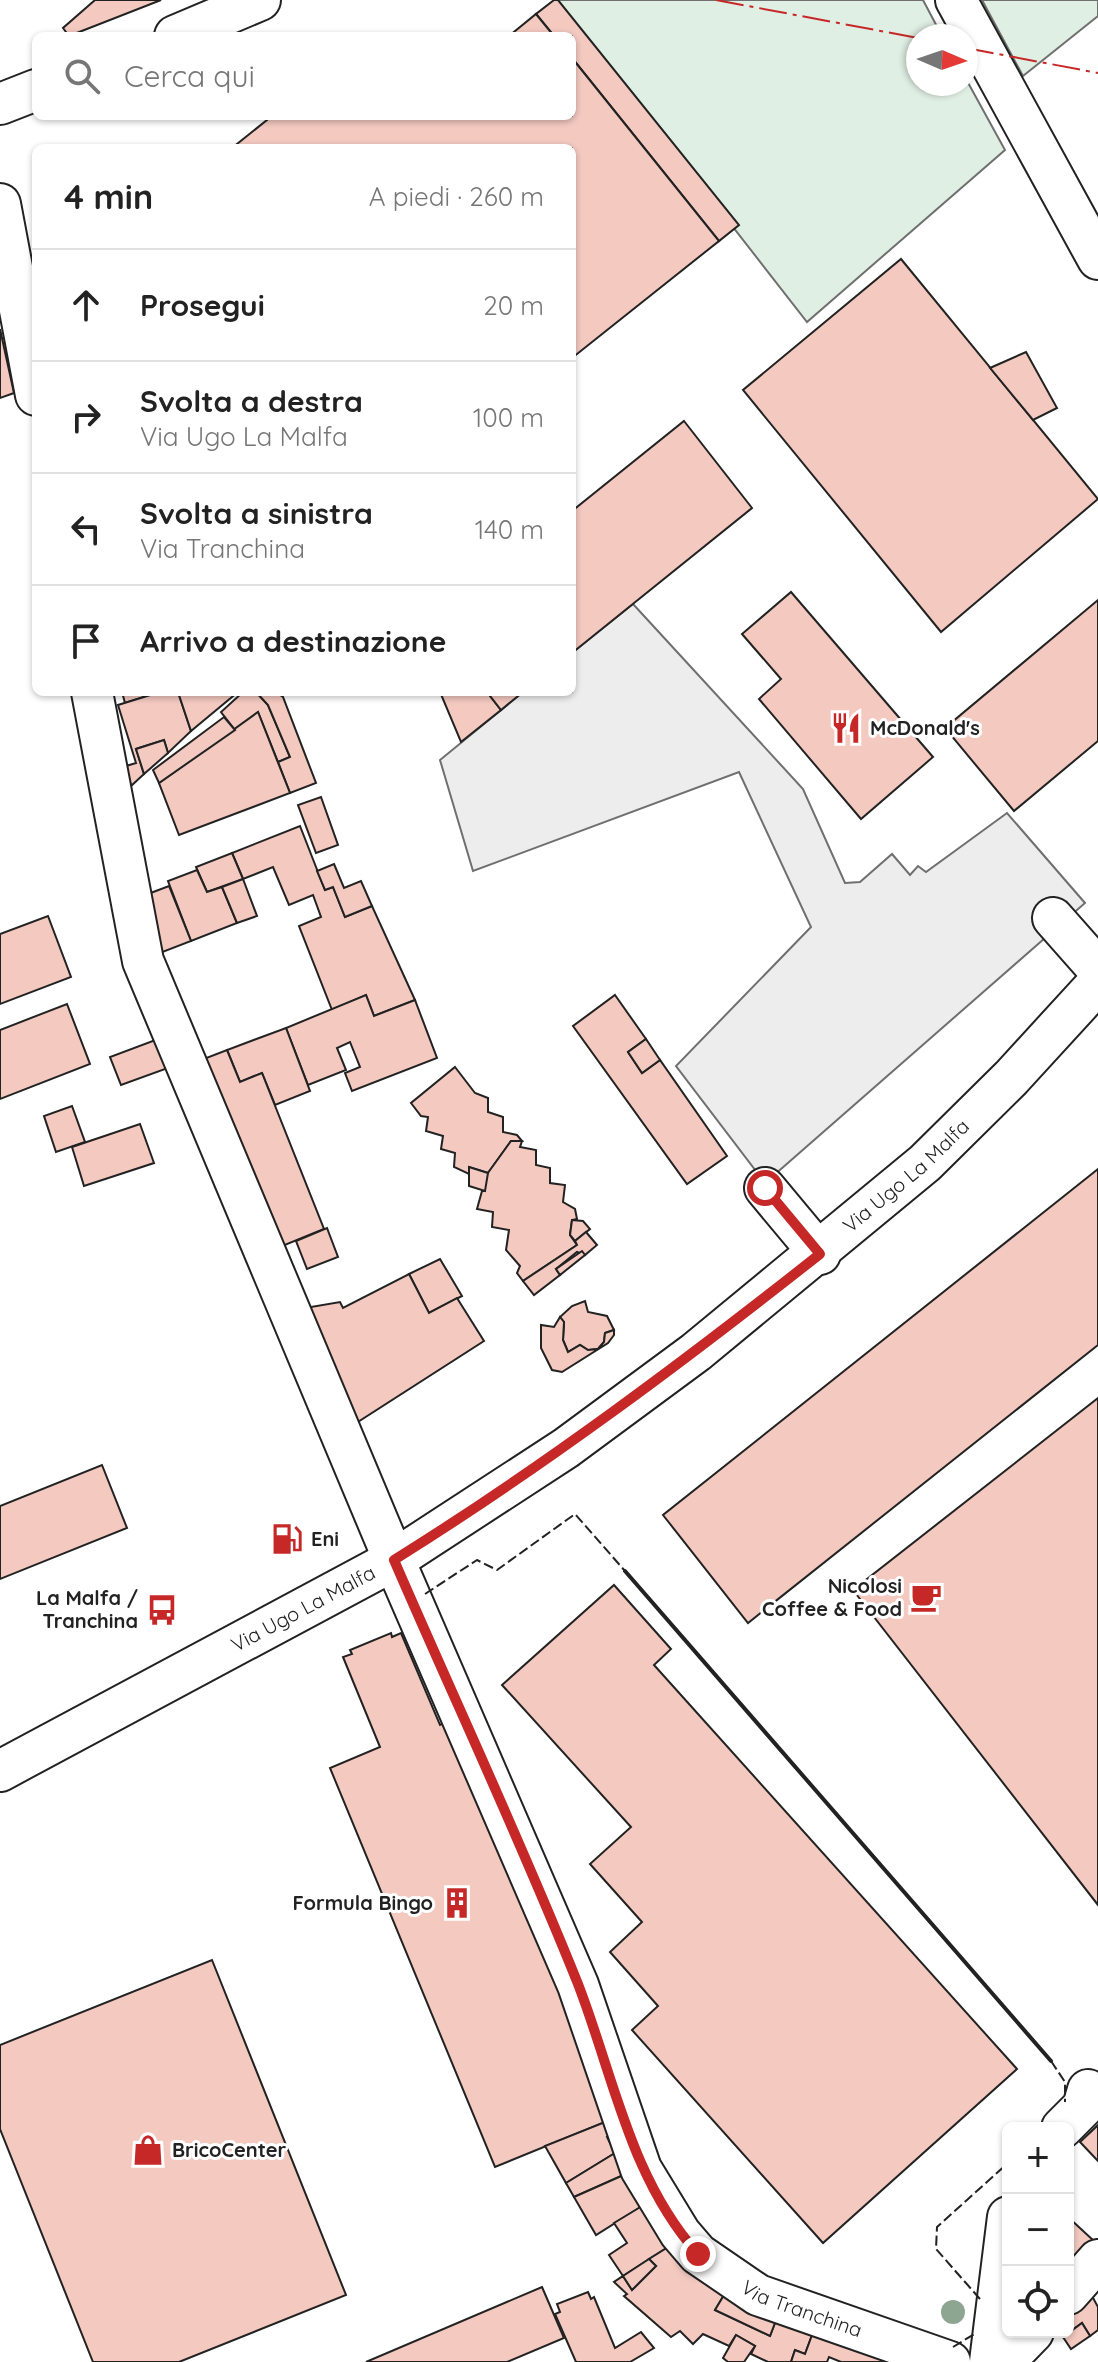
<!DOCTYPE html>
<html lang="it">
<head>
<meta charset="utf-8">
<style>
	:root { --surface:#fff; --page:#f6f6f6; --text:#222; --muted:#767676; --line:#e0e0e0 }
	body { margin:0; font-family:Quicksand,sans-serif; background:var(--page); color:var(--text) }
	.controls { position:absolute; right:24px; bottom:24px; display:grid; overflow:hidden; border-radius:12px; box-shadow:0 2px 6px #0004 }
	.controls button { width:72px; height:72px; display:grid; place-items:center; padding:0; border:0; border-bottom:2px solid var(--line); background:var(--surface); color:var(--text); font:40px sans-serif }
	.compass { position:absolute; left:906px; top:24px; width:72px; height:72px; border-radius:50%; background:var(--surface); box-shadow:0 2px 6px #0004; rotate:92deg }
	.stop { position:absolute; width:24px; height:24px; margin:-18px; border:6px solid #c62828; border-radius:50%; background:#fff }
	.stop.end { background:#c62828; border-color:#fff; box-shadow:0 2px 8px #0008 }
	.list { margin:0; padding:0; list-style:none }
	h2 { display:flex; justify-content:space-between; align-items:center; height:104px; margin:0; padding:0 32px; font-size:34px }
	h2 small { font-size:26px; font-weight:400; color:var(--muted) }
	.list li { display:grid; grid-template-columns:52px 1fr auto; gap:24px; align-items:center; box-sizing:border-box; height:112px; padding:0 32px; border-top:2px solid var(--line) }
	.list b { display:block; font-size:30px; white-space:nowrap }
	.list p { margin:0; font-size:26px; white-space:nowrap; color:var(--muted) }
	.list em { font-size:26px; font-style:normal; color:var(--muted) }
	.icon { flex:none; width:44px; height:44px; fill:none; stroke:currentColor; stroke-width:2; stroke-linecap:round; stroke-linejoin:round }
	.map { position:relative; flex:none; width:1098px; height:2362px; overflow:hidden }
	.search { position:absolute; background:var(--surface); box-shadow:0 2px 6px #0004; left:32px; top:32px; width:544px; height:88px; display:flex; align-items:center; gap:20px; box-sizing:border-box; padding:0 28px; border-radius:12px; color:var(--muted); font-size:30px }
	.panel { position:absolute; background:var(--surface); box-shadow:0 2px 6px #0004; left:32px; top:144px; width:544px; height:552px; border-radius:12px }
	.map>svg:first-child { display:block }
</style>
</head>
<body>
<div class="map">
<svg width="1098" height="2362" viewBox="0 0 1098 2362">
	<rect width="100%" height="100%" fill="#fff"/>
	<!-- green -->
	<g fill="#e0efe3" stroke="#6f6f6f" stroke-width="2">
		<polygon points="556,0 923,0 942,36 918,36 918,84 966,84 966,79 1005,150 807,322"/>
		<polygon points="982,0 1098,0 1098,16 1023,76"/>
	</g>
	<!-- parking -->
	<polygon fill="#ededed" stroke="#6f6f6f" stroke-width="2" points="633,604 803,789 845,883 860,882 892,854 910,875 918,866 926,872 1007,813 1085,903 765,1183 676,1066 811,927 739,772 473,871 440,760 523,692 572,692 572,653"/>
	<!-- building -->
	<g fill="#f3c9c0" stroke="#222" stroke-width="2">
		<polygon points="95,0 161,0 69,36 63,28"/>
		<polygon points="554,0 558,0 739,225 719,241 572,58 572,36 554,36 536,14"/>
		<polygon points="536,14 554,36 509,36"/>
		<polygon points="572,58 719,241 572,358 572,148 232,148 272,116 572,116"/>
		<polygon points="901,259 1098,499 941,632 743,390"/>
		<polygon points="0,329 14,393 0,398"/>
		<polygon points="1026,352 1057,408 1033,420 990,368"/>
		<polygon points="684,421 752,508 572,653 572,511"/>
		<polygon points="791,592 933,757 861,819 759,699 781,679 742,634"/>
		<polygon points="1098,600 1098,741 1014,811 945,728"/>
		<polygon points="122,692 160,692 125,703"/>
		<polygon points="160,692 178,692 191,731 168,753 164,740 136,749 144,774 131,786 126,766 136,763 118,705"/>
		<polygon points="190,692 238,692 191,731 179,695"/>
		<polygon points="243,692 256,692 268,705 290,757 278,762 258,712 235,730 221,712"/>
		<polygon points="256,692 276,692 283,697 316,783 290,793 278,762 290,757 268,705"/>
		<polygon points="440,692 487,692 501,710 461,742"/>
		<polygon points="487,692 523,692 501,710"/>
		<polygon points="258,712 290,793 179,835 159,783"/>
		<polygon points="224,717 235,730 159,783 153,770"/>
		<polygon points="164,740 168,753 144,774 136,749"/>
		<polygon points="321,797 338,845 316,853 298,805"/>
		<polygon points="300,826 325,890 333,887 345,917 372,906 415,1000 374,1016 366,995 332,1010 299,926 321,917 313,895 289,905 273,867 243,879 232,853"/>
		<polygon points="232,853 243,879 207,892 196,867"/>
		<polygon points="334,864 344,888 361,881 372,906 345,917 333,887 325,890 317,871"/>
		<polygon points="197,870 207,892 222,887 237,923 191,941 168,881"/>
		<polygon points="243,879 257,916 237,923 222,887"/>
		<polygon points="169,886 191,941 160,953 148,894"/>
		<polygon points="48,916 71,977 0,1004 0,934"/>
		<polygon points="366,995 374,1016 415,1000 437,1058 352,1091 345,1073 360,1067 350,1042 337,1048 346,1070 308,1085 286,1028"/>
		<polygon points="615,995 646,1039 628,1052 642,1073 660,1060 727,1156 687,1184 573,1026"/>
		<polygon points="67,1004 90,1064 0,1099 0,1030"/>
		<polygon points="286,1028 310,1091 275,1105 262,1073 240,1082 227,1050"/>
		<polygon points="158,1039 168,1068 121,1085 110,1057"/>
		<polygon points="646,1039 660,1060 642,1073 628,1052"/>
		<polygon points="227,1050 240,1082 262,1073 324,1229 275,1249 201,1060"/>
		<polygon points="455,1067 475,1093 488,1098 488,1112 503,1117 503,1132 517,1135 522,1141 511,1141 488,1173 469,1167 469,1174 454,1167 455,1153 441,1149 443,1136 426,1131 428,1117 421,1116 411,1103"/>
		<polygon points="72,1106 85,1142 56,1152 44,1116"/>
		<polygon points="140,1124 154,1163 84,1186 72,1147"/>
		<polygon points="511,1141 522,1141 520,1147 536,1150 536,1165 550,1168 550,1183 565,1185 563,1202 575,1209 577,1219 572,1220 570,1235 577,1245 523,1281 517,1273 520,1266 506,1250 509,1230 492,1227 493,1212 477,1209 482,1191 485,1191 485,1177"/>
		<polygon points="469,1167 488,1173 485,1191 469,1186"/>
		<polygon points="1098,1169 1098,1345 748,1623 663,1515"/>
		<polygon points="572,1220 583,1221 590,1229 575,1241 570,1235"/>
		<polygon points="327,1228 338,1257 307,1269 296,1241"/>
		<polygon points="586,1232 597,1245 585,1255 577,1252 556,1269 560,1275 534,1295 523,1281 577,1245 575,1241"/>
		<polygon points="582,1251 585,1255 560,1275 556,1269"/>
		<polygon points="440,1259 462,1296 429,1313 409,1274"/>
		<polygon points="409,1274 429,1313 457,1298 484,1341 350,1427 305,1308 340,1302 343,1308"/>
		<polygon points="585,1301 588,1312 607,1316 614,1330 605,1333 604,1342 598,1349 588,1350 580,1345 568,1352 563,1340 564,1322 560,1317 572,1306"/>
		<polygon points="560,1317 564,1322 563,1340 568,1352 580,1345 588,1350 598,1349 604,1342 605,1333 614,1330 614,1335 608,1343 562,1372 552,1370 541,1348 541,1325 554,1327"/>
		<polygon points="1098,1398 1098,1905 853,1590"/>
		<polygon points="102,1465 127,1528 0,1579 0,1506"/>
		<polygon points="614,1585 671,1649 654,1665 1017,2069 823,2243 632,2030 658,2006 610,1952 642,1922 590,1864 631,1827 502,1685"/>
		<polygon points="391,1633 392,1637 401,1633 440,1725 450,1720 586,2037 610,2120 495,2167 330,1768 380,1747 343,1657 352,1654 350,1650"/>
		<polygon points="212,1960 346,2295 179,2362 93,2362 0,2129 0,2045"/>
		<polygon points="610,2120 613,2134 607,2137 615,2153 566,2183 545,2146"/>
		<polygon points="1098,2125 1098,2161 1080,2142"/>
		<polygon points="615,2153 628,2173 574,2197 566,2183"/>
		<polygon points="628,2173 647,2203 596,2235 574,2197"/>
		<polygon points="647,2203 673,2244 623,2276 609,2255 627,2243 614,2223"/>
		<polygon points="1068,2217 1094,2241 1068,2269"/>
		<polygon points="673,2244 727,2290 715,2310 770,2336 778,2315 815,2327 805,2354 795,2350 791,2362 768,2362 751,2354 755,2346 736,2335 729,2346 703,2334 693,2344 680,2331 671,2337 624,2296 627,2294 614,2282 623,2276 632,2290 656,2266 649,2259"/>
		<polygon points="649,2259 656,2266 632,2290 623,2276"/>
		<polygon points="1086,2285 1098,2307 1098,2330 1090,2336 1082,2323 1063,2337 1059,2332 1068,2332 1068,2305"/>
		<polygon points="542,2287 564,2338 507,2362 366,2362"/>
		<polygon points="727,2290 778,2315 770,2336 715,2310"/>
		<polygon points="588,2292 591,2299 594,2297 615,2348 641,2332 654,2348 630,2362 576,2362 555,2314 560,2312 557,2304"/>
		<polygon points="1082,2323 1090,2336 1071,2349 1063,2337"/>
		<polygon points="815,2327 918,2362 841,2362 829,2357 827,2362 791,2362 795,2350 805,2354"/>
		<polygon points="736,2335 755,2346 744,2362 728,2362 723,2358"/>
	</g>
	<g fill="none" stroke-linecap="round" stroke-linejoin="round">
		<defs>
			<g id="minor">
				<polyline points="956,0 1098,259"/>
				<polyline points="175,36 260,0"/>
				<polyline points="0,104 36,90"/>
				<polyline points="0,204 36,395"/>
				<path id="s1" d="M92,692l51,269 251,599 184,425 63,184 39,64 18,21 60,41 192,67"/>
				<polyline points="1053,918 1098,969"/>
				<polyline points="765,1188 820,1254"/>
				<path id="s2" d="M0,1771l394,-211 172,-112 130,-96 229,-189 86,-85 87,-95"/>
				<polyline points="1062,2128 1083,2107 1088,2090"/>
				<polyline points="1068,2294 1098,2260"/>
				<polyline points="990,2362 1008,2217"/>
				<polyline points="1004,2362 1033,2332"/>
			</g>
		</defs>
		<!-- minor casing -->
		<use href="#minor" stroke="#222" stroke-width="44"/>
		<!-- minor -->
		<use href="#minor" stroke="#fff" stroke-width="40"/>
		<!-- fence -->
		<g stroke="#222" stroke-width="2" stroke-dasharray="10 4" stroke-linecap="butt">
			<polyline points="425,1594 477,1560 497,1570 575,1514 625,1571"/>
			<polyline points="1051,2061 1065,2082 1065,2102"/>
			<polyline points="980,2299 936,2249 937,2227 1008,2163"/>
			<polyline points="953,2347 976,2333"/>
		</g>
		<!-- wall -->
		<polyline stroke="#222" stroke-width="4" points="625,1571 1051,2061"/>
		<!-- power -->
		<g stroke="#c62828" stroke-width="2" stroke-dasharray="28 6 4 6" stroke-linecap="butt">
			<polyline points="716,0 918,38"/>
			<polyline points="966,48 1098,73"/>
		</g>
	</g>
	<!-- trees -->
	<circle fill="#8da692" cx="953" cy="2312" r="12"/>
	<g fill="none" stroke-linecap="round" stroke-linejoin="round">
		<!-- route -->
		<path stroke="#c62828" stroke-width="10" d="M698,2254c-68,-76 -84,-177 -120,-270 -57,-143 -123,-283 -184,-424 149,-93 288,-197 426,-306l-55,-66"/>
	</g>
	<!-- icons -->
	<defs>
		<symbol id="restaurant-bare" viewBox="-9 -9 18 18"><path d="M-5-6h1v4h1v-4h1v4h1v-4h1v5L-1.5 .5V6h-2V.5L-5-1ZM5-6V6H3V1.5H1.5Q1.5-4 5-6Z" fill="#c62828" stroke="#fff" stroke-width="2.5" paint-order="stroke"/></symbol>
		<symbol id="fuel-bare" viewBox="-9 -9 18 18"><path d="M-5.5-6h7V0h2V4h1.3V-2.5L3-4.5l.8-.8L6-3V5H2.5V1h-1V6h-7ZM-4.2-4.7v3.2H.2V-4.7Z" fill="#c62828" stroke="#fff" stroke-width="2.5" paint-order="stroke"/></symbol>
		<symbol id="cafe-bare" viewBox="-9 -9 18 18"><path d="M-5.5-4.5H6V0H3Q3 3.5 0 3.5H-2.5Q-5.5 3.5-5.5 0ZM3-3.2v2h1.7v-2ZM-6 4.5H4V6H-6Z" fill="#c62828" stroke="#fff" stroke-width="2.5" paint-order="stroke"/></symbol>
		<symbol id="bus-bare" viewBox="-9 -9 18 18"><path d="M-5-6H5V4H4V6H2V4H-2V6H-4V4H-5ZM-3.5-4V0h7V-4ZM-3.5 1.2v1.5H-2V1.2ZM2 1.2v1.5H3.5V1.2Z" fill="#c62828" stroke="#fff" stroke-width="2.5" paint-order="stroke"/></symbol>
		<symbol id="building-bare" viewBox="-9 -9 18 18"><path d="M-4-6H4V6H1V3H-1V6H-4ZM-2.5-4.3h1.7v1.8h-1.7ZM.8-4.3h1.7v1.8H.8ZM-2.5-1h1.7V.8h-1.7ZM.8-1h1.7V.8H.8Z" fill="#c62828" stroke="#fff" stroke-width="2.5" paint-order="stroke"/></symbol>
		<symbol id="shop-bare" viewBox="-9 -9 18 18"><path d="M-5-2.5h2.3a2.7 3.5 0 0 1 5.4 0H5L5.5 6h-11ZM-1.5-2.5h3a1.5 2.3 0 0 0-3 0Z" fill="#c62828" stroke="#fff" stroke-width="2.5" paint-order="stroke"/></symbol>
	</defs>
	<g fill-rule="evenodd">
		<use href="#restaurant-bare" x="824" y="706" width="44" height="44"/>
		<use href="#fuel-bare" x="265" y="1517" width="44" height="44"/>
		<use href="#cafe-bare" x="904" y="1575" width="44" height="44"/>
		<use href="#bus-bare" x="140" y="1588" width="44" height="44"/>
		<use href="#building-bare" x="435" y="1881" width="44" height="44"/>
		<use href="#shop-bare" x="126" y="2128" width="44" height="44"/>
	</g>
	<g text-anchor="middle" stroke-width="6" stroke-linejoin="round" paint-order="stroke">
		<!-- poi labels -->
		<g font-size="20" font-weight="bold" fill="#222" stroke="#fff" text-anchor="start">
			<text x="870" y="735">McDonald's</text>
			<text x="311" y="1546">Eni</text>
			<text x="902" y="1593" text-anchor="end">Nicolosi<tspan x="902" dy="23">Coffee &amp; Food</tspan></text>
			<text x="138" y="1605" text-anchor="end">La Malfa /<tspan x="138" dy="23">Tranchina</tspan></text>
			<text x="433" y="1910" text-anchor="end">Formula Bingo</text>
			<text x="172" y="2157">BricoCenter</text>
		</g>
		<!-- street labels -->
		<g font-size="20" fill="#222" stroke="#fff">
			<text dy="7" stroke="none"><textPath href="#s2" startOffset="1088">Via Ugo La Malfa</textPath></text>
			<text dy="7" stroke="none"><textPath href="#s2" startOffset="344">Via Ugo La Malfa</textPath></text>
			<text dy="7" stroke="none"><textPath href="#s1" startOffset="1802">Via Tranchina</textPath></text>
		</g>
	</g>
</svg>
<div class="controls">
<button>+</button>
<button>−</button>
<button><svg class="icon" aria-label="locate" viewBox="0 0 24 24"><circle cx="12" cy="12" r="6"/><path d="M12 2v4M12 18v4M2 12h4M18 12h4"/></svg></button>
</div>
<svg class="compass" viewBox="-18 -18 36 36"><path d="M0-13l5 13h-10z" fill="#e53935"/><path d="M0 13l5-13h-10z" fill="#767676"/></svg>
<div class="stop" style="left:765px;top:1188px"></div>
<div class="stop end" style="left:698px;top:2254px"></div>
<div class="search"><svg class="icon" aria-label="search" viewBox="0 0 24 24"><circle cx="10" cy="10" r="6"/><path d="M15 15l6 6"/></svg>Cerca qui</div>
<section class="panel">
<h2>4 min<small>A piedi · 260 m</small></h2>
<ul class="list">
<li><svg class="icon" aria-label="ahead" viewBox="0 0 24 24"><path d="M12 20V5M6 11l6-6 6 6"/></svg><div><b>Prosegui</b></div><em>20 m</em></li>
<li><svg class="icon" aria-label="right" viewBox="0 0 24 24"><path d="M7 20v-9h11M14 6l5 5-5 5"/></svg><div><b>Svolta a destra</b><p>Via Ugo La Malfa</p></div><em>100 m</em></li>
<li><svg class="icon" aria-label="left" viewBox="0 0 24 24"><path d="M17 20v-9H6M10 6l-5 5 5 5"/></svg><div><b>Svolta a sinistra</b><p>Via Tranchina</p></div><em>140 m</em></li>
<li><svg class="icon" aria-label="arrive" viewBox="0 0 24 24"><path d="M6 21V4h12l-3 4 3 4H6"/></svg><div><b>Arrivo a destinazione</b></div></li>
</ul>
</section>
</div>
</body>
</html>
